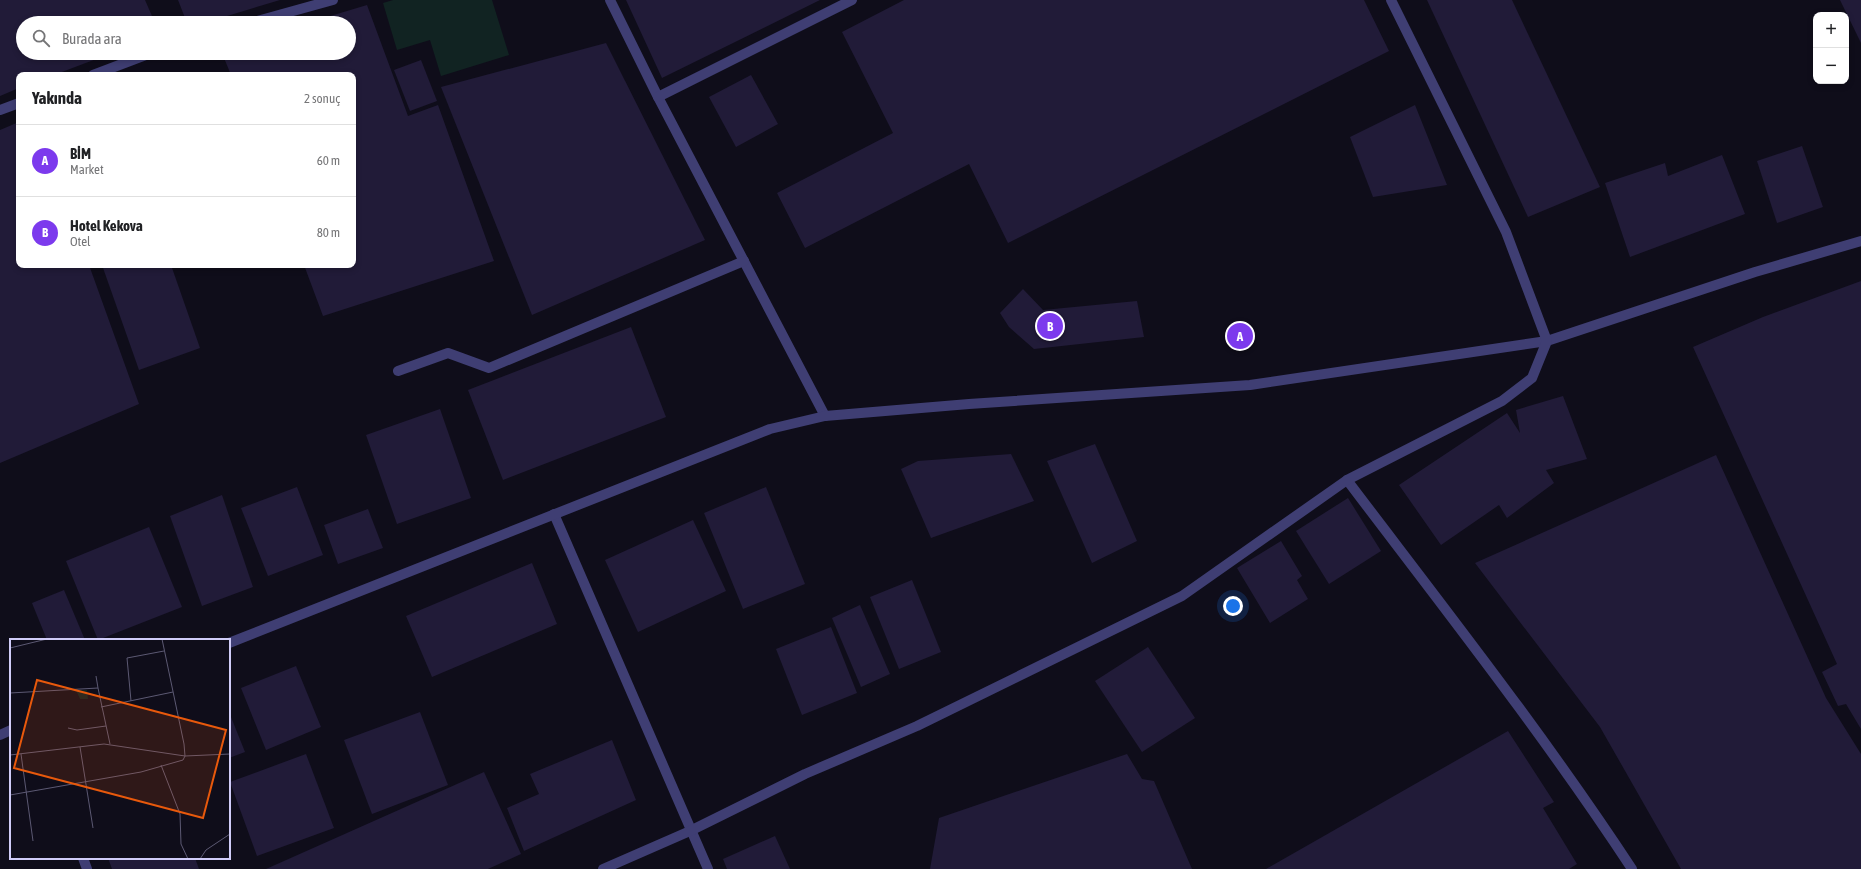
<!DOCTYPE html>
<html lang="tr">
<head>
<meta charset="utf-8">
<style>
	:root { --surface:#fff; --page:#f2f2f2; --text:#202124; --muted:#757577; --line:#e0e0e0; --accent:#7c3aed }
	body { margin:0; font-family:"Asap Condensed",sans-serif; background:var(--page); color:var(--text) }
	.controls { position:absolute; right:12px; top:12px; display:grid; overflow:hidden; border-radius:8px; box-shadow:0 2px 6px #0003 }
	.controls button { width:36px; height:36px; display:grid; place-items:center; padding:0; border:0; border-bottom:1px solid var(--line); background:var(--surface); color:var(--text); font:20px sans-serif }
	.you { position:absolute; left:1233px; top:606px; width:14px; height:14px; margin:-10px; border:3px solid #fff; border-radius:50%; background:#1a73e8; box-shadow:0 0 0 6px #1a73e833 }
	.badge { display:grid; place-items:center; width:26px; height:26px; border-radius:50%; background:var(--accent); color:#fff; font-size:13px; font-weight:700 }
	.pin { position:absolute; translate:-50% -50%; border:2px solid #fff; box-shadow:0 1px 4px #0006 }
	.list { margin:0; padding:0; list-style:none }
	h2 { display:flex; justify-content:space-between; align-items:center; height:52px; margin:0; padding:0 16px; font-size:17px }
	h2 small { font-size:13px; font-weight:400; color:var(--muted) }
	.list li { display:grid; grid-template-columns:26px 1fr auto; gap:12px; align-items:center; box-sizing:border-box; height:72px; padding:0 16px; border-top:1px solid var(--line) }
	.list b { display:block; font-size:15px; white-space:nowrap }
	.list p { margin:0; font-size:13px; white-space:nowrap; color:var(--muted) }
	.list em { font-size:13px; font-style:normal; color:var(--muted) }
	.icon { flex:none; width:22px; height:22px; fill:none; stroke:currentColor; stroke-width:2; stroke-linecap:round; stroke-linejoin:round }
	.map { position:relative; flex:none; width:1861px; height:869px; overflow:hidden }
	.search { position:absolute; background:var(--surface); box-shadow:0 2px 6px #0003; left:16px; top:16px; width:340px; height:44px; display:flex; align-items:center; gap:10px; box-sizing:border-box; padding:0 14px; border-radius:22px; color:var(--muted); font-size:15px }
	.panel { position:absolute; background:var(--surface); box-shadow:0 2px 6px #0003; left:16px; top:72px; width:340px; height:196px; border-radius:8px }
	.map>svg:first-child { display:block }
</style>
</head>
<body>
<div class="map">
<svg width="1861" height="869" viewBox="0 0 1861 869">
	<rect width="100%" height="100%" fill="#0f0d1a"/>
	<!-- green -->
	<polygon fill="#112322" points="393,0 492,0 509,55 441,76 430,40 397,50 383,3"/>
	<!-- building -->
	<g fill="#211b38">
		<polygon points="0,0 145,0 155,23 23,23 23,53 112,53 54,75 19,75 19,88 0,96"/>
		<polygon points="178,0 280,0 204,23 187,23"/>
		<polygon points="626,0 820,0 662,78"/>
		<polygon points="904,0 1364,0 1389,51 1008,243 969,164 805,248 777,193 893,133 842,32"/>
		<polygon points="1427,0 1512,0 1600,187 1528,217"/>
		<polygon points="1840,0 1861,0 1861,43"/>
		<polygon points="367,5 408,116 438,105 494,261 323,316 304,265 353,265 353,75 231,75 222,53 349,53 349,23 307,23"/>
		<polygon points="606,43 705,240 532,315 441,87"/>
		<polygon points="421,60 437,101 410,111 394,70"/>
		<polygon points="751,75 778,124 736,147 709,97"/>
		<polygon points="1415,105 1447,185 1373,197 1350,137"/>
		<polygon points="19,122 19,265 89,265 139,404 0,463 0,130"/>
		<polygon points="1802,146 1823,207 1777,223 1757,161"/>
		<polygon points="1722,155 1745,214 1630,257 1605,183 1665,163 1668,176"/>
		<polygon points="102,265 171,265 200,348 139,370"/>
		<polygon points="1861,281 1861,729 1846,704 1838,706 1822,672 1837,664 1693,347 1763,317"/>
		<polygon points="1023,289 1043,310 1137,301 1144,337 1034,349 1009,327 1000,313"/>
		<polygon points="631,327 666,417 503,480 468,390"/>
		<polygon points="1563,396 1587,459 1546,470 1554,483 1507,518 1499,505 1441,545 1399,485 1507,413 1520,433 1516,410"/>
		<polygon points="440,409 471,498 397,524 366,435"/>
		<polygon points="1095,444 1137,541 1092,563 1047,461"/>
		<polygon points="1011,454 1034,501 931,538 901,469 918,461"/>
		<polygon points="1716,455 1826,698 1861,754 1861,869 1681,869 1600,727 1475,563"/>
		<polygon points="297,487 323,555 268,576 241,508"/>
		<polygon points="766,487 805,584 743,609 704,513"/>
		<polygon points="222,495 253,587 202,606 170,516"/>
		<polygon points="1348,498 1381,551 1329,584 1296,531"/>
		<polygon points="368,509 383,548 338,564 324,525"/>
		<polygon points="693,520 726,591 638,632 605,560"/>
		<polygon points="149,527 182,607 98,640 66,561"/>
		<polygon points="1281,541 1302,576 1297,580 1308,599 1270,623 1237,568"/>
		<polygon points="532,563 557,624 432,677 406,616"/>
		<polygon points="912,580 941,652 899,669 870,597"/>
		<polygon points="64,590 85,640 47,640 32,603"/>
		<polygon points="860,605 890,674 861,687 832,618"/>
		<polygon points="831,627 857,693 802,715 776,649"/>
		<polygon points="1148,647 1195,718 1142,752 1095,681"/>
		<polygon points="296,666 321,727 266,750 241,688"/>
		<polygon points="229,712 245,752 229,758"/>
		<polygon points="420,712 448,785 372,814 344,740"/>
		<polygon points="1508,731 1554,802 1543,808 1577,864 1569,869 1266,869"/>
		<polygon points="612,740 636,800 524,851 507,808 539,794 530,774"/>
		<polygon points="306,754 334,828 257,856 230,782"/>
		<polygon points="1127,754 1142,779 1154,781 1192,869 930,869 939,818"/>
		<polygon points="484,772 521,854 488,869 266,869"/>
		<polygon points="775,836 790,869 727,869 723,859"/>
		<polygon points="108,858 195,858 199,869 112,869"/>
	</g>
	<g fill="none" stroke-linecap="round" stroke-linejoin="round">
		<!-- minor -->
		<g stroke="#3f3e73" stroke-width="10">
			<polyline points="610,0 658,97 825,416"/>
			<polyline points="250,23 333,0"/>
			<polyline points="93,75 151,53"/>
			<polyline points="658,97 852,0"/>
			<polyline points="0,110 19,103"/>
			<polyline points="398,371 448,353 489,368 744,261"/>
			<path d="M1347,480c97,128 197,255 285,389"/>
			<polyline points="554,514 708,869"/>
			<polyline points="229,643 770,429 825,416 969,404 1250,385 1547,341 1755,272 1861,241"/>
			<polyline points="0,735 11,730"/>
			<polyline points="83,858 87,869"/>
			<polyline points="603,869 690,831 805,774 917,726 1182,596 1347,480 1502,401 1532,378 1547,341 1506,232 1391,0"/>
		</g>
	</g>
	<!-- overview -->
	<g transform="translate(10 639)">
		<rect width="220" height="220" fill="#0f0d1a"/>
		<path d="M66,51h11l1,9h-8z" fill="#112322"/>
		<path fill="none" stroke="#5c5973" stroke-width="1" d="M0,9l37,-9M86,37l2,12M0,54l88,-5 12,56M121,62l-4,-43 37,-7M91,68l72,-15M58,89l9,2 29,-4M70,108l13,81M11,115l12,87M0,116l94,-11 81,12 45,-2M151,126l19,49 1,30 7,15M0,156l131,-23 42,-12 2,-4 -1,-12 -22,-105M190,220l6,-9 24,-16"/>
		<path fill="#e8590c" fill-opacity="0.15" stroke="#e8590c" stroke-width="2" d="M27,41l189,50 -23,88 -189,-50z"/>
		<rect width="220" height="220" fill="none" stroke="#d0ccf8" stroke-width="2"/>
	</g>
</svg>
<div class="controls">
<button>+</button>
<button>−</button>
</div>
<div class="you"></div>
<div class="pin badge" style="left:1240px;top:336px">A</div>
<div class="pin badge" style="left:1050px;top:326px">B</div>
<div class="search"><svg class="icon" aria-label="search" viewBox="0 0 24 24"><circle cx="10" cy="10" r="6"/><path d="M15 15l6 6"/></svg>Burada ara</div>
<section class="panel">
<h2>Yakında<small>2 sonuç</small></h2>
<ul class="list">
<li><span class="badge">A</span><div><b>BİM</b><p>Market</p></div><em>60 m</em></li>
<li><span class="badge">B</span><div><b>Hotel Kekova</b><p>Otel</p></div><em>80 m</em></li>
</ul>
</section>
</div>
</body>
</html>
